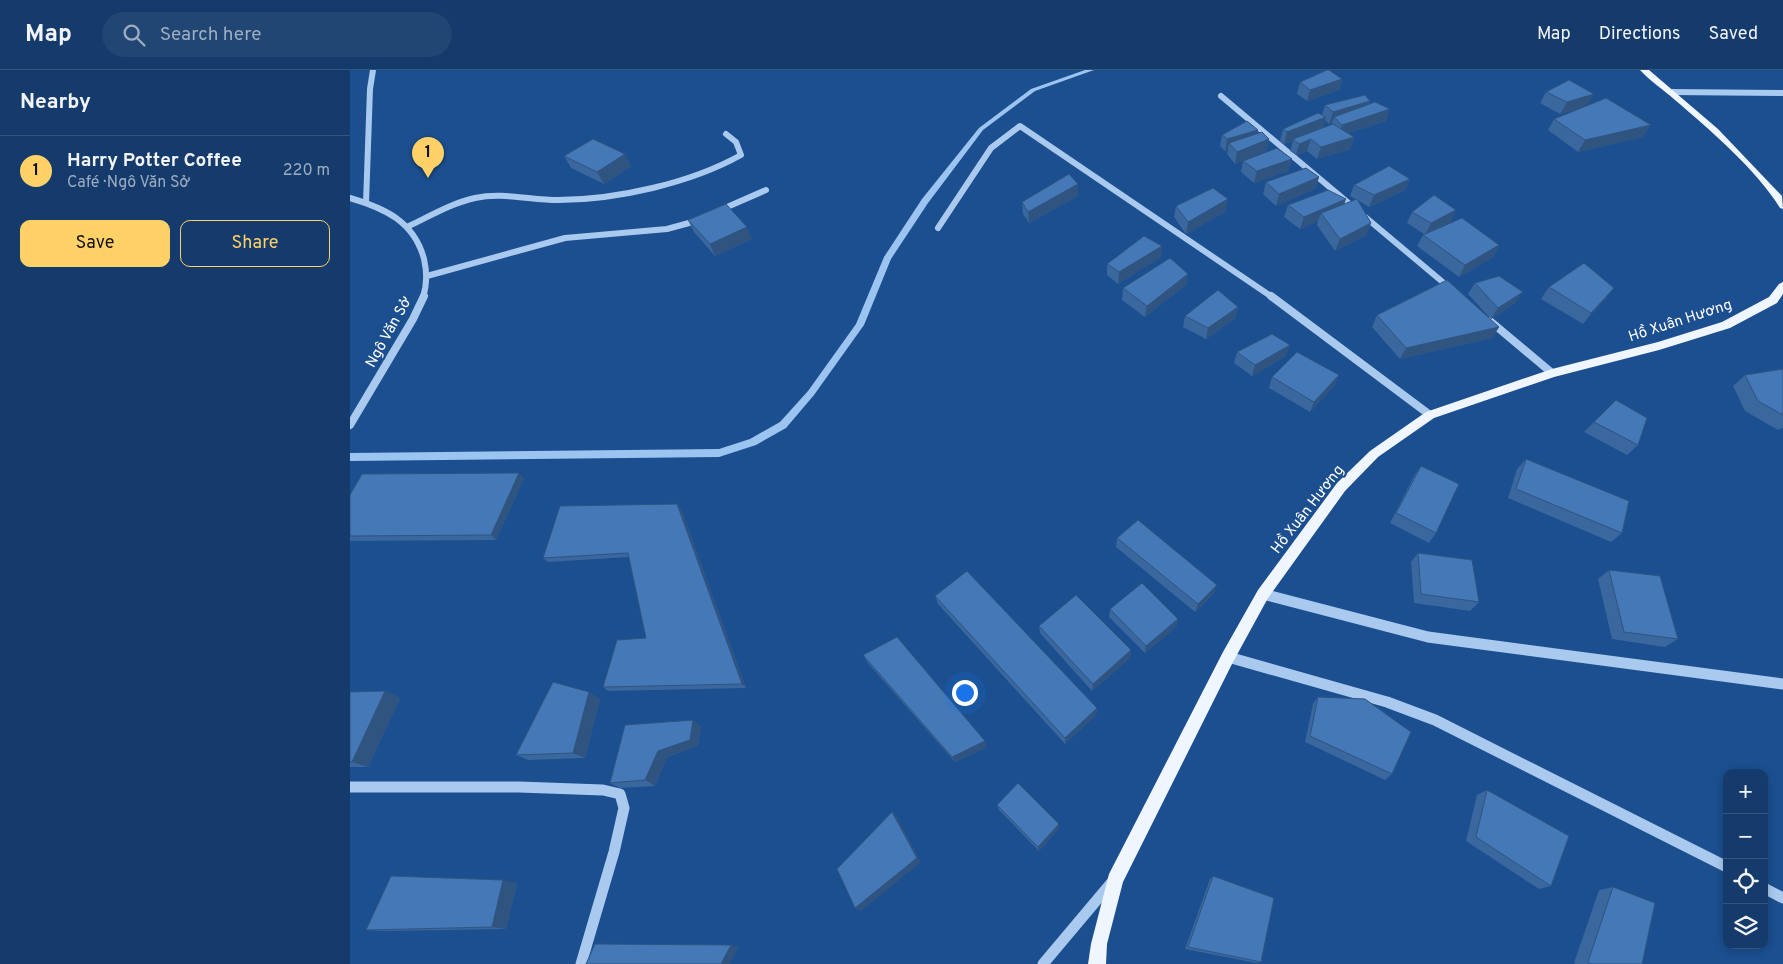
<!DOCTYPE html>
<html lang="en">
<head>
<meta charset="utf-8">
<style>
	:root { --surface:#143b6b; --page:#214673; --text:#f1f3f6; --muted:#9dadc1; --line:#33557e; --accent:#ffd166 }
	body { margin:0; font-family:Overpass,sans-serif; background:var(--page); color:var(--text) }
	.controls { position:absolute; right:15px; bottom:15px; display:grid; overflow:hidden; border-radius:10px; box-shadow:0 2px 8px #0003 }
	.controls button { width:45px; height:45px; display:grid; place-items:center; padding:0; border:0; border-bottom:1px solid var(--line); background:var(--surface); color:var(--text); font:25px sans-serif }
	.you { position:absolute; left:614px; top:622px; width:18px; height:18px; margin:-12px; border:4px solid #fff; border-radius:50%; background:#1a73e8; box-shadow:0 0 0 8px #1a73e833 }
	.badge { display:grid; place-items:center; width:32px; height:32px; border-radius:50%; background:var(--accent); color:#111; font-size:16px; font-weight:700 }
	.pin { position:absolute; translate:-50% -41px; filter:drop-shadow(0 1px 2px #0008) }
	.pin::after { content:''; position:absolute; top:26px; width:18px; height:15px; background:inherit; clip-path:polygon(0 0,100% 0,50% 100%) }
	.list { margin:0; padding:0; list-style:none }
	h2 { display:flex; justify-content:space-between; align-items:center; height:65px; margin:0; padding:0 20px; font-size:21px }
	h2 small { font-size:16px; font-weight:400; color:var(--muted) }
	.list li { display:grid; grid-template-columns:32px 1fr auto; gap:15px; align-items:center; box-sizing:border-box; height:70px; padding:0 20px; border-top:1px solid var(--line) }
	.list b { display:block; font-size:19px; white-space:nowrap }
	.list p { margin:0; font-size:16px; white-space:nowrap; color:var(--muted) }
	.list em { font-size:16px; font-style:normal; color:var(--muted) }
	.actions { display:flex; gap:10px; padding:15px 20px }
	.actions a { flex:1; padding:11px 0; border:1px solid var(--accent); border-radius:10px; text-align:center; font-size:18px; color:var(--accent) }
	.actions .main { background:var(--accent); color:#111 }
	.icon { flex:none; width:28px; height:28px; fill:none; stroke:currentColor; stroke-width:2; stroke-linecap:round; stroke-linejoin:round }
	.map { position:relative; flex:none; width:1433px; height:894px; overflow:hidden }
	header { display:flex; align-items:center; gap:30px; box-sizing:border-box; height:70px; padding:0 25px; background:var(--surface); border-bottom:1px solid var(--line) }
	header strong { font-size:24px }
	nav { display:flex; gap:28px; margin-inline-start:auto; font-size:18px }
	.search { width:350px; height:45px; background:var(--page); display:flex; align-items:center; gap:12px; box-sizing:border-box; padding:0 18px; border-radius:28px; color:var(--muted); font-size:19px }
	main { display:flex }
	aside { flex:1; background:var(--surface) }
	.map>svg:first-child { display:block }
</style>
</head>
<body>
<header>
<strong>Map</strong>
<div class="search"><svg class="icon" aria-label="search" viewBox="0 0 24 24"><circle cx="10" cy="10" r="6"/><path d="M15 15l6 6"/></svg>Search here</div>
<nav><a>Map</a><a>Directions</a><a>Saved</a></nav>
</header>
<main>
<aside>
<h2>Nearby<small></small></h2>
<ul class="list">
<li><span class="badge">1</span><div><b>Harry Potter Coffee</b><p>Café · Ngô Văn Sở</p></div><em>220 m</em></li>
</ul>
<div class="actions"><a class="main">Save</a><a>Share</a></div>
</aside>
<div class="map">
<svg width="1433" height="894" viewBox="0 0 1433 894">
	<rect width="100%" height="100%" fill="#1b4f8f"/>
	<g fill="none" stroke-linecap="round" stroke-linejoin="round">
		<!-- stream -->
		<polygon fill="#9cc4f0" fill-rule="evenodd" points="735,0 744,0 685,21 633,60 578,133 541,189 514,255 464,325 436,358 406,375 369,387 0,391 0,383 369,379 400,369 430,352 458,321 506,254 534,187 572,129 629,58 681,19"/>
		<!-- minor-far2 -->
		<g stroke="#a9c9ee" stroke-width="6">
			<polyline points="1321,22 1433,23"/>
			<polyline points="871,26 1101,219"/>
			<path d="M0,128c34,10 64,23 74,61 3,13 3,26 -1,38"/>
			<polyline points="16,133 20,19 23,0"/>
			<polyline points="368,141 416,120"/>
			<path d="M59,156c21,-10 43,-23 66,-28 27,-6 56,2 83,2 58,0 133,-17 183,-45l-5,-13 -10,-8"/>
			<polyline points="588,158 641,78 670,56 922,227"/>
			<polyline points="77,206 215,168 317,159 350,150"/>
		</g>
		<!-- minor-far1 -->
		<g stroke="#a9c9ee" stroke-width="8">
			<polyline points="921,226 1080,345"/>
			<polyline points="1140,251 1202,303"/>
			<polyline points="0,355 63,249 74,226"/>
		</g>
		<!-- minor -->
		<g stroke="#a9c9ee" stroke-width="11">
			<polyline points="913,524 1078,567 1433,614"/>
			<polyline points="878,587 1037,632 1085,650 1377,797"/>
			<polyline points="0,717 169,717 253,720 270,724 274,738 264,782 231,894"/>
			<polyline points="1414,818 1433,828"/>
			<polyline points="693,894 762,812"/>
		</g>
		<!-- major -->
		<g fill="#f0f6ff" fill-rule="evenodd">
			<path d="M1290,0h9l69,59 64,67 1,13 -3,-1c-23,-38 -71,-79 -105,-108 -11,-10 -25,-19 -35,-30z"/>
			<polygon points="1433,212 1433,224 1427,233 1380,258 1309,280 1204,307 1084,348 1028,387 995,421 918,528 883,592 773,812 757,874 756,894 738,894 741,874 759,804 873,582 908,520 987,413 1020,381 1076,342 1202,299 1308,272 1372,252 1419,227 1429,214"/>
		</g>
	</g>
	<!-- wall -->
	<g fill="#3a679d" fill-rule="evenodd">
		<polygon points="992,9 989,20 957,31 947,24 950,12"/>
		<polygon points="1196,22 1238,35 1293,67 1228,82 1198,60 1204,49 1231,38 1210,44 1190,33"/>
		<path d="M1020,31l-1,3 17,17 -38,12 6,4 -4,12 -33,10 -10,-8 -11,4 -6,-4 3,-10 -9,3 -4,-3 3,-12 39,-14 3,-10zM975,50l4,4 3,-1v1l-9,4z"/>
		<polygon points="907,63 919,69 916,81 885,94 877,84 878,80 875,81 870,76 872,65"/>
		<polygon points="214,86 281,96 254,114 221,98"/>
		<polygon points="942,89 938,101 904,113 891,102 893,91"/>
		<polygon points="969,107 965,119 926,136 913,124 916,112"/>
		<polygon points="1060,109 1055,120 1019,137 1008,130 1021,153 1016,165 985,181 967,155 968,151 950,159 934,147 938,135 994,134 1007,130 1000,126 1004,115"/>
		<polygon points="728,114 728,126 679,153 673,144 672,132"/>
		<polygon points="826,136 876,141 836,164 824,147"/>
		<polygon points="1062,142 1101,152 1091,157 1149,175 1143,187 1109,207 1067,176 1073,165 1074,164 1057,153"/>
		<polygon points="338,150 402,169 365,186 344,162"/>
		<polygon points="812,176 811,187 768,214 757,205 757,194"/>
		<polygon points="838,204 836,215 795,247 772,230 773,218"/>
		<polygon points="1125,213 1165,233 1141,249 1118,224"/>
		<polygon points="1199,217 1264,218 1255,229 1233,254 1191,229"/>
		<polygon points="888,237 885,248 856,269 833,257 835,246"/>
		<polygon points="1027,245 1149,257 1142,268 1050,289 1022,257"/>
		<polygon points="887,282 936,286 902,306 884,293"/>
		<polygon points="1433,299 1433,358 1428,360 1395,341 1383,316 1395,305"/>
		<polygon points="989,305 984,316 960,342 919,318 922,307"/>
		<polygon points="1244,352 1288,375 1277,385 1234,362"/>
		<polygon points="1176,389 1272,463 1261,472 1158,428 1167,399"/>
		<polygon points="1071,396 1086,463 1079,473 1040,453 1064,406"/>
		<polygon points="174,408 146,470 0,471 0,425"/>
		<polygon points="327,434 331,439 396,618 258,621 253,617 296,568 279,487 198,492 193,488"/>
		<polygon points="767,468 864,523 845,542 766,477"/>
		<polygon points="1068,483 1129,532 1120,541 1064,533 1061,492"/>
		<polygon points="1259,500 1328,569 1315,577 1262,569 1248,509"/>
		<polygon points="585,526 747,638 746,645 715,674 588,534"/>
		<polygon points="760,539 828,549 826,557 795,583 759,547"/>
		<polygon points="689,556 781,580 780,588 742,621 690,563"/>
		<polygon points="513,585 637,677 605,692 517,592"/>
		<polygon points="35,621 50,628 18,697 0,697 0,622"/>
		<polygon points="968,627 1042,704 1035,710 955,672 963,634"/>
		<polygon points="250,629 235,688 178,690 166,685"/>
		<polygon points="351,656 348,676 317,687 305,716 270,718 260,713"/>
		<polygon points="1137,720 1201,816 1189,819 1116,771 1127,725"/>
		<polygon points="647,735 709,758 689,781 649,740"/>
		<polygon points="863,806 911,892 906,893 835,879 860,809"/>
		<polygon points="167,813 156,859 34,861 16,860"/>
		<polygon points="1263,817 1292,894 1225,894 1224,893 1249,820"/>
	</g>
	<!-- shaded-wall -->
	<g fill="#305480">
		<polygon points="992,9 989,20 957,31 960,20"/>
		<polygon points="1244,24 1237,36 1210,44 1217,32"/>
		<polygon points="1020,31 1016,43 984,47 982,53 979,54 983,42"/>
		<polygon points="1040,39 1036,51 988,66 992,55"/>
		<polygon points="976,47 973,59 943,69 943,71 934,74 937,62"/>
		<polygon points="1301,55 1293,67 1228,82 1235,70"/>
		<polygon points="908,60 905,72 879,73 878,80 875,81 877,69"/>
		<polygon points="1004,67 1000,79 967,89 971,77"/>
		<polygon points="919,69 916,81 885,94 887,82"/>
		<polygon points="961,69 957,81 946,85 949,74"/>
		<polygon points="275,84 281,96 254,114 247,102"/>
		<polygon points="942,89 938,101 904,113 907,101"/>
		<polygon points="969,107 965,119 926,136 929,124"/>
		<polygon points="1060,109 1055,120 1019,137 1024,125"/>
		<polygon points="728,114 728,126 679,153 678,142"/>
		<polygon points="878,129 876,141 836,164 838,152"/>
		<polygon points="996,129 992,141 971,143 968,151 950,159 954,147"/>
		<polygon points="1106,140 1101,152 1075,165 1081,153"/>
		<polygon points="1021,153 1016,165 985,181 990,169"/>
		<polygon points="397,157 402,169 365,186 360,174"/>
		<polygon points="1149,175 1143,187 1109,207 1115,195"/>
		<polygon points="812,176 811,187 768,214 769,202"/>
		<polygon points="838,204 836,215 795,247 797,236"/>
		<polygon points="1264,218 1255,229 1233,254 1241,243"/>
		<polygon points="1173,222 1165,233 1141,249 1148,238"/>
		<polygon points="888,237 885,248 856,269 858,258"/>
		<polygon points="1149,257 1142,268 1050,289 1056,278"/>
		<polygon points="940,275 936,286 902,306 905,295"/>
		<polygon points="989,305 984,316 960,342 964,332"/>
		<polygon points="169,403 174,408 146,470 141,465"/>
		<polygon points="327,434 331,439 396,618 392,614"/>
		<polygon points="867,515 864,523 845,542 848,534"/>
		<polygon points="828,549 826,557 795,583 796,576"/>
		<polygon points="781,580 780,588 742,621 743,614"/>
		<polygon points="35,621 50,628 18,697 2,692"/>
		<polygon points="239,622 250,629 235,688 223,683"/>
		<polygon points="747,638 746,645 715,674 715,668"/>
		<polygon points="343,650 351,656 348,676 317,687 305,716 295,710 308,681"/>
		<polygon points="635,671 637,677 605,692 602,687"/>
		<polygon points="542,742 547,747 571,792 511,841 505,838"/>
		<polygon points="709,754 709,758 689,781 688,777"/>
		<polygon points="153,810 167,813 156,859 142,857"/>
		<polygon points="381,875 389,877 380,894 371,894"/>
	</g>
	<!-- building -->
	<g fill="#4478b7" stroke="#305480">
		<polygon points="977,0 979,0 992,9 960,20 950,12"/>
		<polygon points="1219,10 1244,24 1217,32 1196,22"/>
		<polygon points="1015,25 1020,31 983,42 975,35"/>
		<polygon points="1256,28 1301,55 1235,70 1204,49"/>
		<polygon points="1025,32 1040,39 992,55 984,47"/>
		<polygon points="968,43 976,47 937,62 933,59"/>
		<polygon points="897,51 908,60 877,69 872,65"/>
		<polygon points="983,54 1004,67 971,77 961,69 949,74 943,69"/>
		<polygon points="912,62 919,69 887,82 879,73"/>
		<polygon points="243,69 275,84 247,102 214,86"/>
		<polygon points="927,78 942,89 907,101 893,91"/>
		<polygon points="1039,96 1060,109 1024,125 1004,115"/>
		<polygon points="956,98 969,107 929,124 916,112"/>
		<polygon points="719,104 728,114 678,142 672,132"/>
		<polygon points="863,118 878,129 838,152 826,136"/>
		<polygon points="978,120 996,129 954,147 938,135"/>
		<polygon points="1084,125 1106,140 1081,153 1062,142"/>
		<polygon points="1007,129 1021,153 990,169 971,143"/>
		<polygon points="376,134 397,157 360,174 338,150"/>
		<polygon points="1112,148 1149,175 1115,195 1073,165"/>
		<polygon points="794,166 812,176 769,202 757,194"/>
		<polygon points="820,188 838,204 797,236 773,218"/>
		<polygon points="1234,193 1264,218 1241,243 1199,217"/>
		<polygon points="1149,206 1173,222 1148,238 1125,213"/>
		<polygon points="1097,210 1149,257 1056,278 1027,245"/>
		<polygon points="868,220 888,237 858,258 835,246"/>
		<polygon points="922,264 940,275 905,295 887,282"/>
		<polygon points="947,282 989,305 964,332 922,307"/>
		<polygon points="1433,299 1433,345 1408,331 1395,305"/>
		<polygon points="1266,330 1297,348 1288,375 1244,352"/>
		<polygon points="1176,389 1279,431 1272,463 1166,419"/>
		<polygon points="1071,396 1109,414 1086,463 1046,443"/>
		<polygon points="169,403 141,465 0,466 0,425 12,404"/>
		<polygon points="327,434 392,614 253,617 267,570 296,568 278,483 193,488 210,436"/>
		<polygon points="788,450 867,515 848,534 767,468"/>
		<polygon points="1068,483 1122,490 1129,532 1071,524"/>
		<polygon points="1259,500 1310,506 1328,569 1274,562"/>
		<polygon points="617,501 747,638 715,668 585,526"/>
		<polygon points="792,513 828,549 796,576 760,539"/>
		<polygon points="726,525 781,580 743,614 689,556"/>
		<polygon points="547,567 635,671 602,687 513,585"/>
		<polygon points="203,612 239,622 223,683 166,685"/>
		<polygon points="35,621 2,692 0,692 0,622"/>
		<polygon points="968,627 1015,629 1061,662 1042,704 960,666"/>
		<polygon points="343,650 340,670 308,681 295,710 260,713 275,655"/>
		<polygon points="668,713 709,754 688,777 647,735"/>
		<polygon points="1137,720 1219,766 1201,816 1126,767"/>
		<polygon points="542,742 567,788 505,838 487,799"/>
		<polygon points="41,806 153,810 142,857 16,860"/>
		<polygon points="863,806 924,828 911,892 838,877"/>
		<polygon points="1263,817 1305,833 1292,894 1241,894 1238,892"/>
		<polygon points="245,874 381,875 371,894 236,894"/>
	</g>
	<g text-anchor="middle" stroke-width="4.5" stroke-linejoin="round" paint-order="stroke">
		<!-- street labels -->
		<g font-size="15" fill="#fff" stroke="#1b4f8f">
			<text transform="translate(1330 250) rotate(-18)" y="5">Hồ Xuân Hương</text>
			<text transform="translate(38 262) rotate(-61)" y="5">Ngô Văn Sở</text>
			<text transform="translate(957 439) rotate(-52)" y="5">Hồ Xuân Hương</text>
		</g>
	</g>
</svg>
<div class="controls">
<button>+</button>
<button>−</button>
<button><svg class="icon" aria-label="locate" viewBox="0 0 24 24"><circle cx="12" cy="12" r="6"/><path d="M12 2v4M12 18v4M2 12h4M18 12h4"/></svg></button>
<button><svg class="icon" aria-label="layers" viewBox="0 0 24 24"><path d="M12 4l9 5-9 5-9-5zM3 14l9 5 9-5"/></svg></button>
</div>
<div class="you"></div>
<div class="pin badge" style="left:78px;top:108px">1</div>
</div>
</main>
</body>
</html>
